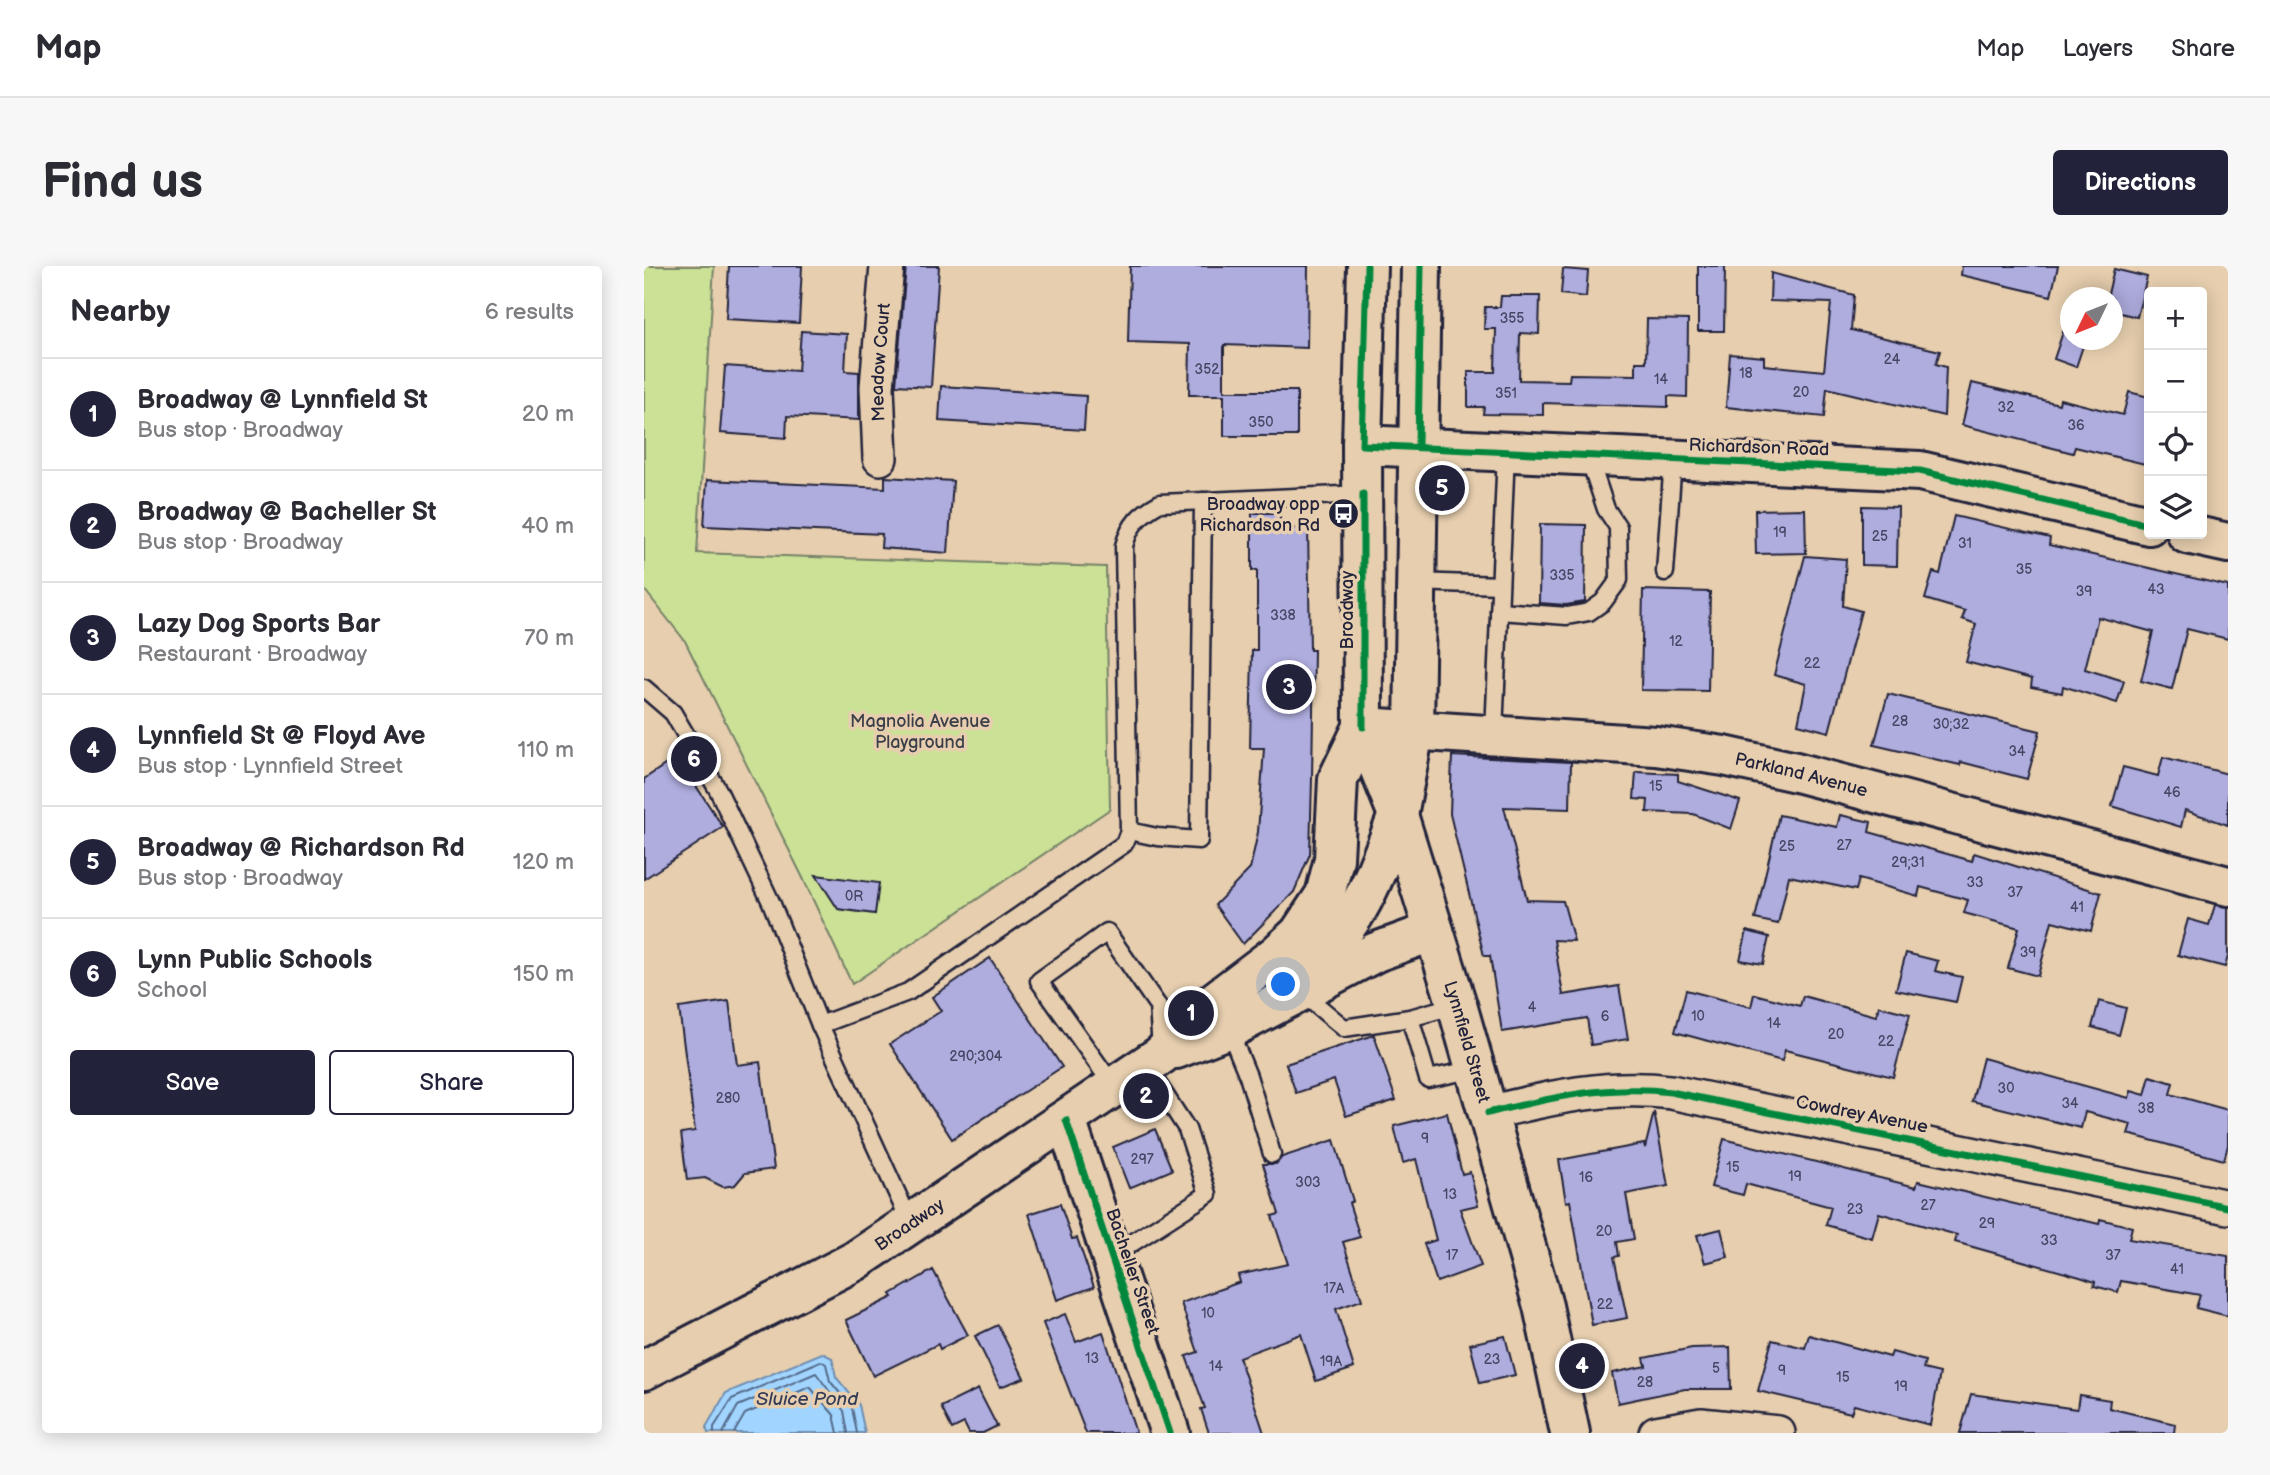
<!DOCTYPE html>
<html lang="en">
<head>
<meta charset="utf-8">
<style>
	:root { --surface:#fff; --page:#f7f7f7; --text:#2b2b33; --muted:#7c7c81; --line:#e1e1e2; --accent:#22223b }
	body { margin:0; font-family:"Balsamiq Sans",sans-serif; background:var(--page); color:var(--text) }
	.controls { position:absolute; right:21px; top:21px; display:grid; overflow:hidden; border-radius:7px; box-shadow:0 4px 18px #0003 }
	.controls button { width:63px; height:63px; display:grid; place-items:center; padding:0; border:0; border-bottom:2px solid var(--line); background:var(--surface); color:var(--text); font:35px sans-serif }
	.compass { position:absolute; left:1416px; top:21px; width:63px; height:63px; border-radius:50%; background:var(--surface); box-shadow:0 4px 18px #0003; rotate:227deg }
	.you { position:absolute; left:640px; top:719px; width:24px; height:24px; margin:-18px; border:5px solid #fff; border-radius:50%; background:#1a73e8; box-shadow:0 0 0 10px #1a73e833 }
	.badge { display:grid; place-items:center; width:46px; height:46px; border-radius:50%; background:var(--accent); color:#fff; font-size:23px; font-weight:700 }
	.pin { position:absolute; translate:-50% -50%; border:4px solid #fff; box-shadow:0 2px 7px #0006 }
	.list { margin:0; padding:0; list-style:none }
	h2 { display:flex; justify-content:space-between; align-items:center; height:91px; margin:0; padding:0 28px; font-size:30px }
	h2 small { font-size:23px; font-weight:400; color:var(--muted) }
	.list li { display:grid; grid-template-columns:46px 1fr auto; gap:21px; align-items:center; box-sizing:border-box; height:112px; padding:0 28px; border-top:2px solid var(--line) }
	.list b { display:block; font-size:26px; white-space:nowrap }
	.list p { margin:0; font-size:23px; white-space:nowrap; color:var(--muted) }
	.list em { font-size:23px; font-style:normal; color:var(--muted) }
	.actions { display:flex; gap:14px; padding:21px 28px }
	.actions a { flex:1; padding:16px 0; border:2px solid var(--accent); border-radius:7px; text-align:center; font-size:24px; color:var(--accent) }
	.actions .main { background:var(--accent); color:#fff }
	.icon { flex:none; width:38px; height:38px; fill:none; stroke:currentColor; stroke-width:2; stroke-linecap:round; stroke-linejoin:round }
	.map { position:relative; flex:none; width:1584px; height:1167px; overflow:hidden; border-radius:7px }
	header { display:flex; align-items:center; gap:42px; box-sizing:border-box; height:98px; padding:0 35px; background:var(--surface); border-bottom:2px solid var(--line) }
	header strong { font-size:33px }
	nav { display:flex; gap:38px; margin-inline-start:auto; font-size:24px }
	.intro { display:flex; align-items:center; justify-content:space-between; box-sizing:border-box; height:168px; padding:0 42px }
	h1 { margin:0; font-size:49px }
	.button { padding:18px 32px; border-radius:7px; background:var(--accent); color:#fff; font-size:24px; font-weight:700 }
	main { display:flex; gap:42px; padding:0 42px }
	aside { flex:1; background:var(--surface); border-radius:7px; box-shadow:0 4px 18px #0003 }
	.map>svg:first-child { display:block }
</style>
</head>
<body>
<header>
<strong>Map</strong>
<nav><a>Map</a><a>Layers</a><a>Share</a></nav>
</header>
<div class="intro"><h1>Find us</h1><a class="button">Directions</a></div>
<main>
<aside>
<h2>Nearby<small>6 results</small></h2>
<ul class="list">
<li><span class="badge">1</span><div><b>Broadway @ Lynnfield St</b><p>Bus stop · Broadway</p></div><em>20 m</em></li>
<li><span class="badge">2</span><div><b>Broadway @ Bacheller St</b><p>Bus stop · Broadway</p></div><em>40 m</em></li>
<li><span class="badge">3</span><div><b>Lazy Dog Sports Bar</b><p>Restaurant · Broadway</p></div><em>70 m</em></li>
<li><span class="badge">4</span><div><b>Lynnfield St @ Floyd Ave</b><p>Bus stop · Lynnfield Street</p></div><em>110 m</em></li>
<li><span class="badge">5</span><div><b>Broadway @ Richardson Rd</b><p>Bus stop · Broadway</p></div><em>120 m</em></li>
<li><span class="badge">6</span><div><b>Lynn Public Schools</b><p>School</p></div><em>150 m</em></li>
</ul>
<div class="actions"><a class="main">Save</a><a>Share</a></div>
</aside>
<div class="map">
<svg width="1584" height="1167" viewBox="0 0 1584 1167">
	<rect width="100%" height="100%" fill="#e6ceae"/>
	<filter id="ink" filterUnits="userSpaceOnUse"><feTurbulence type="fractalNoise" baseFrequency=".0143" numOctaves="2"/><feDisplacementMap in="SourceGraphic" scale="14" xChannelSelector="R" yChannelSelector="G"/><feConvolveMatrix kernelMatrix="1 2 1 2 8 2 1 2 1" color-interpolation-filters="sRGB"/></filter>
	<g filter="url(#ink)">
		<!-- green -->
		<polygon fill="#cbe196" stroke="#768268" stroke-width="2" points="0,0 70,0 53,287 462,301 466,543 208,718 158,610 41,375 0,323"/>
		<!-- water -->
		<polygon fill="#a1d5ff" stroke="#6e8db1" stroke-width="2" points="178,1087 188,1092 192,1111 215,1139 221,1167 64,1167 62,1161 82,1127"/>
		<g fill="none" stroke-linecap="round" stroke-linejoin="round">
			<!-- shore -->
			<g stroke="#556a89" stroke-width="2">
				<polyline points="70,1167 70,1161 88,1133 177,1095 182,1098 186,1115 208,1142 213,1167"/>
				<polyline points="79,1167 94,1140 172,1107 200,1145 204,1167"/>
				<polyline points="90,1167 101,1148 166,1121 190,1149 194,1167"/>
			</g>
		</g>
		<!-- building -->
		<g fill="#afadde" stroke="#22223b" stroke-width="2">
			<polygon points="85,0 158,0 155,57 82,53"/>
			<polygon points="262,0 295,0 287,121 252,119"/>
			<polygon points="486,0 664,0 663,82 580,79 580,125 653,125 653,170 580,170 580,129 545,129 546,78 484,76"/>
			<polygon points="1054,0 1081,0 1080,65 1054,65"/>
			<polygon points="1318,0 1414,0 1407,30 1317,9"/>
			<polygon points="919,3 944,5 942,31 917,28"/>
			<polygon points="1470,3 1503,11 1493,51 1468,45 1468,32 1463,32"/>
			<polygon points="1127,7 1210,29 1207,64 1296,85 1292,98 1302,101 1300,150 1183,122 1180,151 1082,141 1086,88 1120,91 1120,99 1180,105 1187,37 1126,35"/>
			<polygon points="857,30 896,30 895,68 876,67 875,114 925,115 926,108 992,109 992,96 1002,96 1003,53 1044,54 1043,131 1024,130 1024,141 899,137 899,149 839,148 840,141 824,141 824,106 851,106 852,63 840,63 841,41 856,41"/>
			<polygon points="1420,63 1426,65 1426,74 1441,74 1432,101 1410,93"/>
			<polygon points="157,65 203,68 201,105 215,106 215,154 143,150 142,172 76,167 81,100 154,105"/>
			<polygon points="1328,117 1415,138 1416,133 1479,149 1485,126 1505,131 1505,199 1431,181 1429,187 1318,159"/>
			<polygon points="297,120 442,130 440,164 295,155"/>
			<polygon points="241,211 309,215 304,287 237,282 238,268 60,260 63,214 241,222"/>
			<polygon points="1218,240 1254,241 1253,300 1218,299"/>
			<polygon points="1161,243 1162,287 1112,288 1111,244"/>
			<polygon points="608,247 636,247 636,263 664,262 666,384 670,384 668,512 666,588 650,626 599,678 571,639 606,603 614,566 620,482 606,482 608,384 613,384 613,304 608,304"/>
			<polygon points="1310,250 1406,272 1405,279 1584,320 1584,373 1543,363 1528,423 1497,415 1509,366 1454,351 1441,403 1480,415 1473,437 1419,420 1418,427 1387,421 1388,413 1322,396 1332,358 1318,353 1321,345 1281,333 1289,306 1296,308"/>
			<polygon points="896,258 942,259 941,336 922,339 895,337"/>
			<polygon points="1161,290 1202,293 1199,340 1217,345 1185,466 1154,458 1162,418 1130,409"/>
			<polygon points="999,324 1066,326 1064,425 997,424"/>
			<polygon points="1244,428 1396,465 1383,513 1317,496 1316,499 1230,479"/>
			<polygon points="808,490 927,496 926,543 860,541 883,634 919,635 930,675 910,674 919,729 975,720 984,773 947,779 943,752 858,766 846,690 840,690 806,548"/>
			<polygon points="33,491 79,561 0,613 0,513"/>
			<polygon points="1519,491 1584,508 1584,559 1541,544 1537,561 1468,540 1479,501 1514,510"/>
			<polygon points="992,506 1034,508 1034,515 1096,535 1087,563 1049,548 1003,546 1004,534 990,533"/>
			<polygon points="1135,549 1193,561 1196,549 1227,556 1225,566 1328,595 1330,587 1457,627 1447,665 1408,655 1394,710 1364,702 1375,662 1320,647 1324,634 1276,621 1274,630 1215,613 1212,624 1145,610 1134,658 1111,653"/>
			<polygon points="172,609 235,617 231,648 194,643"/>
			<polygon points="1571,639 1584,641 1584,690 1581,701 1534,689 1544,653 1565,659"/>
			<polygon points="1103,665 1125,671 1119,698 1096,694"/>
			<polygon points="1262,687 1294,695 1291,705 1318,711 1312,736 1252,724"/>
			<polygon points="346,692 418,801 308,873 246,778 297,745 288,731"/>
			<polygon points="1042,724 1107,741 1110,728 1156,740 1159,730 1232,750 1235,740 1266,748 1249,811 1141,784 1138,795 1031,766"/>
			<polygon points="85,735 93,799 116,796 130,903 101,907 91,919 79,921 61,912 43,914 37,867 51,865 35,742"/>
			<polygon points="1455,735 1482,742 1475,769 1448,761"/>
			<polygon points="730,769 752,834 702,850 690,814 652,827 642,798"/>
			<polygon points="1339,792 1485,832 1487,825 1501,829 1506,810 1529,817 1526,828 1584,844 1584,879 1580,894 1484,868 1487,858 1441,846 1437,862 1328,835"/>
			<polygon points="1010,846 1024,920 982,928 990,973 973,976 975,990 970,991 983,1052 948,1059 926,935 922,936 915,894 1000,878 1001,882"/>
			<polygon points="803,847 818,908 826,906 834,939 816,943 837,1000 793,1016 780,978 792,974 772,893 759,897 750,860"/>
			<polygon points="511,863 528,904 485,922 469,881"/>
			<polygon points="1080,873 1272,921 1274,915 1455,958 1456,953 1488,961 1485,973 1584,990 1584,1050 1552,1042 1556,1029 1477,1015 1474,1026 1450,1020 1451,1016 1436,1011 1311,976 1313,969 1235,947 1228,972 1182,959 1187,941 1102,918 1099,929 1067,921"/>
			<polygon points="690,874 709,935 705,937 716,971 699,976 718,1034 692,1043 710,1102 672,1115 657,1068 595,1091 620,1167 565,1167 557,1143 561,1142 542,1090 554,1086 537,1037 596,1016 594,1009 644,998 628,950 635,948 619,898 632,898 638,891"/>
			<polygon points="416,938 428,973 433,972 450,1021 413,1034 385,948"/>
			<polygon points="1077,963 1084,991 1061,997 1053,969"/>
			<polygon points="289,1004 324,1069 296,1083 294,1078 229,1110 202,1054 249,1031 247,1028"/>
			<polygon points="421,1048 432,1076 459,1066 492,1167 442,1167 399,1057"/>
			<polygon points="354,1059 380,1112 356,1121 331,1070"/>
			<polygon points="1165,1069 1246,1091 1248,1086 1281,1095 1279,1103 1296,1107 1286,1159 1210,1139 1207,1147 1114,1125 1128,1074 1161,1082"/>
			<polygon points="861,1070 871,1109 836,1117 826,1078"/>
			<polygon points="1086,1081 1087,1123 1041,1123 974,1137 968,1107 1002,1100 1000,1092 1048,1082"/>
			<polygon points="334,1123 353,1160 339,1167 325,1167 320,1157 308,1163 297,1141"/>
			<polygon points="1327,1128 1433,1143 1435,1129 1466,1134 1465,1142 1531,1158 1530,1167 1316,1167"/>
		</g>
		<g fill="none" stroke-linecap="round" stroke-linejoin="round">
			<defs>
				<g id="lane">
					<polyline points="1021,306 1029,193"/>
					<polyline points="771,316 856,319"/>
					<polyline points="855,345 923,350 945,346 959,336 975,314 974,261 962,243 944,189"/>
					<polyline points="0,422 29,447 74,524 127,636 176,759 267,958"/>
					<polyline points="850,467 862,186"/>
					<polyline points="485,565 513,571 555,574 559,235"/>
					<polyline points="658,727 700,762 766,752 812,739"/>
					<polyline points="766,752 784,813 831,803"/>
					<path d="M176,759l88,-33 216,-148 5,-13 -5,-285c6,-22 16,-32 36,-43l203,-9"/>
					<polyline points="584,761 604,810 628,888"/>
					<polyline points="470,821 395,715 463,666 514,740 517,783"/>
					<polyline points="468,990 564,928 543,863 502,800"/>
				</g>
				<g id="street">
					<path id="s1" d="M236,192l-3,-71 10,-121"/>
					<path d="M844,847c61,-15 119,-29 183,-21l557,115"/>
					<polyline points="1012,1167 1057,1159 1134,1167"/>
				</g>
				<g id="secondary">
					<polyline points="718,179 1276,205 1505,259"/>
					<polyline points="1543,268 1584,277"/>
					<path d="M653,711c61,-49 74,-91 101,-162"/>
					<polyline points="532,783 593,759 732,686 790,665"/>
					<polyline points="422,854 526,1167"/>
					<path id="s2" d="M0,1104l211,-109 306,-206 53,-53 62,-47 23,-21 26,-39 9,-36 4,-80 25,-52 293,19 68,10 72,16 432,114"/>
				</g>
				<g id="primary">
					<path id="s3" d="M723,0l-5,179 1,282 35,88 59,190 86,301 27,127"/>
					<polyline points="754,549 770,466 777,0"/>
				</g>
			</defs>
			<!-- lane casing -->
			<use href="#lane" stroke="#22223b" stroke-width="21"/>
			<!-- street casing -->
			<use href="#street" stroke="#22223b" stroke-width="38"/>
			<!-- secondary casing -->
			<use href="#secondary" stroke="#22223b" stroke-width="44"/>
			<!-- primary casing -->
			<use href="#primary" stroke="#22223b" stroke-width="44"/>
			<!-- lane -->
			<use href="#lane" stroke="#e6ceae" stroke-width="16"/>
			<!-- street -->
			<use href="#street" stroke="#e6ceae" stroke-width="33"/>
			<!-- secondary -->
			<use href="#secondary" stroke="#e6ceae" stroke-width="38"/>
			<!-- primary -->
			<use href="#primary" stroke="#e6ceae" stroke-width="38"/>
			<defs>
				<g id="cycleway">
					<polyline points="723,0 718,179 1276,205 1505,259"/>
					<polyline points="774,180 777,0"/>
					<polyline points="719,228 719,461"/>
					<path d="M844,847c61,-15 119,-29 183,-21l557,115"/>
					<polyline points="422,854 526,1167"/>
				</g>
			</defs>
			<!-- cycleway casing -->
			<use href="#cycleway" stroke="#e6ceae" stroke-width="11"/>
			<!-- cycleway -->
			<use href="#cycleway" stroke="#00873e" stroke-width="7"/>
		</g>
	</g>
	<!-- icons -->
	<defs>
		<symbol id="bus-disc" viewBox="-11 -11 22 22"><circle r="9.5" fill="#22223b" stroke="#e6ceae"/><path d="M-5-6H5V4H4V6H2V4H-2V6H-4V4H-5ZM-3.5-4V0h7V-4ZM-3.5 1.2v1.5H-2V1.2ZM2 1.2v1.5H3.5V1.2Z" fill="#fff"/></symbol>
	</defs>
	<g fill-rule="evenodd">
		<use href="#bus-disc" x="682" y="230" width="35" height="35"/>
	</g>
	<g text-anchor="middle" stroke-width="7" stroke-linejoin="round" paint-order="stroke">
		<!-- number labels -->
		<g font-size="14" fill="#454564">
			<text x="868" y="57">355</text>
			<text x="1248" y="98">24</text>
			<text x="563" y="108">352</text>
			<text x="1102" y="112">18</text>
			<text x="1017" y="118">14</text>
			<text x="1157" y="131">20</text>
			<text x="862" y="132">351</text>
			<text x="1362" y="146">32</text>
			<text x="617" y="161">350</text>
			<text x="1432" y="164">36</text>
			<text x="1136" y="271">19</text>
			<text x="1236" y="275">25</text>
			<text x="1321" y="282">31</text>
			<text x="1380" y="308">35</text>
			<text x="918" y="314">335</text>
			<text x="1512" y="328">43</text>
			<text x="1440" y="330">39</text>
			<text x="639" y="354">338</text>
			<text x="1032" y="380">12</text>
			<text x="1168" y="402">22</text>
			<text x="1256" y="460">28</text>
			<text x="1307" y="463">30;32</text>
			<text x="1373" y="490">34</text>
			<text x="1012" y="525">15</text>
			<text x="1528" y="531">46</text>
			<text x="1200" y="584">27</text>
			<text x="1143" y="585">25</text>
			<text x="1264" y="601">29;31</text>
			<text x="1331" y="621">33</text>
			<text x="1371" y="631">37</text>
			<text x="210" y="635">0R</text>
			<text x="1433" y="646">41</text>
			<text x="1384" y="691">39</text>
			<text x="888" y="746">4</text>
			<text x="961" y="755">6</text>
			<text x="1054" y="755">10</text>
			<text x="1130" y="762">14</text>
			<text x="1192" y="773">20</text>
			<text x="1242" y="780">22</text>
			<text x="332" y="795">290;304</text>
			<text x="1362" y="827">30</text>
			<text x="84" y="837">280</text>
			<text x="1426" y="842">34</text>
			<text x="1502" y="847">38</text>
			<text x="781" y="877">9</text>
			<text x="498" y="898">297</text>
			<text x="1089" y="906">15</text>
			<text x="1151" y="915">19</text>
			<text x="942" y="916">16</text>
			<text x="664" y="921">303</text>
			<text x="806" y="933">13</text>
			<text x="1284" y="944">27</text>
			<text x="1211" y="948">23</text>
			<text x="1343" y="962">29</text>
			<text x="960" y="970">20</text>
			<text x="1405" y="979">33</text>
			<text x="808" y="994">17</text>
			<text x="1469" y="994">37</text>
			<text x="1533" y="1008">41</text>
			<text x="690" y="1027">17A</text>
			<text x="961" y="1043">22</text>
			<text x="564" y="1052">10</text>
			<text x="448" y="1097">13</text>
			<text x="848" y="1098">23</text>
			<text x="687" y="1100">19A</text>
			<text x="572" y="1105">14</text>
			<text x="1072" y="1107">5</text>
			<text x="1138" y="1109">9</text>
			<text x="1199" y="1116">15</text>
			<text x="1001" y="1121">28</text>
			<text x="1257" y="1125">19</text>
		</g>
		<!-- street labels -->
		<g font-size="18" fill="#22223b" stroke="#e6ceae">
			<text dy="6" stroke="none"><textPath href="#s1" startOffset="96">Meadow Court</textPath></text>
			<text transform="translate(1115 181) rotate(2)" y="6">Richardson Road</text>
			<text transform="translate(703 344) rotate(-90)" y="6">Broadway</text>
			<text dy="6" stroke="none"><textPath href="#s2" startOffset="1454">Parkland Avenue</textPath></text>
			<text dy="6" stroke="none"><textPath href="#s3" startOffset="793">Lynnfield Street</textPath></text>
			<text transform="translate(1218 848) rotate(11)" y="6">Cowdrey Avenue</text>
			<text dy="6" stroke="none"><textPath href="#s2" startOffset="303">Broadway</textPath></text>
			<text transform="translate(489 1005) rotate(71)" y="6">Bacheller Street</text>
		</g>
		<!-- poi labels -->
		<g font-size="18" fill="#22223b" stroke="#e6ceae" text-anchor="end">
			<text x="676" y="244">Broadway opp<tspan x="676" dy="21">Richardson Rd</tspan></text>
		</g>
		<!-- park labels -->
		<g font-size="18" fill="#3b3f49" stroke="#e6ceae">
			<text x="276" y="461">Magnolia Avenue<tspan x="276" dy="21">Playground</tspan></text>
		</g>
		<!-- water labels -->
		<g font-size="19" font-style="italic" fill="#353d58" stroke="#e6ceae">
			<text x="163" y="1139">Sluice Pond</text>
		</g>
	</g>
</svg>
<div class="controls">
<button>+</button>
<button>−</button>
<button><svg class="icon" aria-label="locate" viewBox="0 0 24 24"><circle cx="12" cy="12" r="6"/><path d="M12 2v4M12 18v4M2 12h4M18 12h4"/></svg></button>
<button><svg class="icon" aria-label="layers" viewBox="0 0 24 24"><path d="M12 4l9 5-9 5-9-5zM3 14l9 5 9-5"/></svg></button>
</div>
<svg class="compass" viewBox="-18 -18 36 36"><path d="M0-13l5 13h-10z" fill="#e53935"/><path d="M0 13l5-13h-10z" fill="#7c7c81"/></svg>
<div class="you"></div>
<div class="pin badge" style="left:547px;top:747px">1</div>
<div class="pin badge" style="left:502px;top:830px">2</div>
<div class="pin badge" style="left:645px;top:421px">3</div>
<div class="pin badge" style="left:938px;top:1100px">4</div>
<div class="pin badge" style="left:798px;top:222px">5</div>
<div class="pin badge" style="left:50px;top:493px">6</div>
</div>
</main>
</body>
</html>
